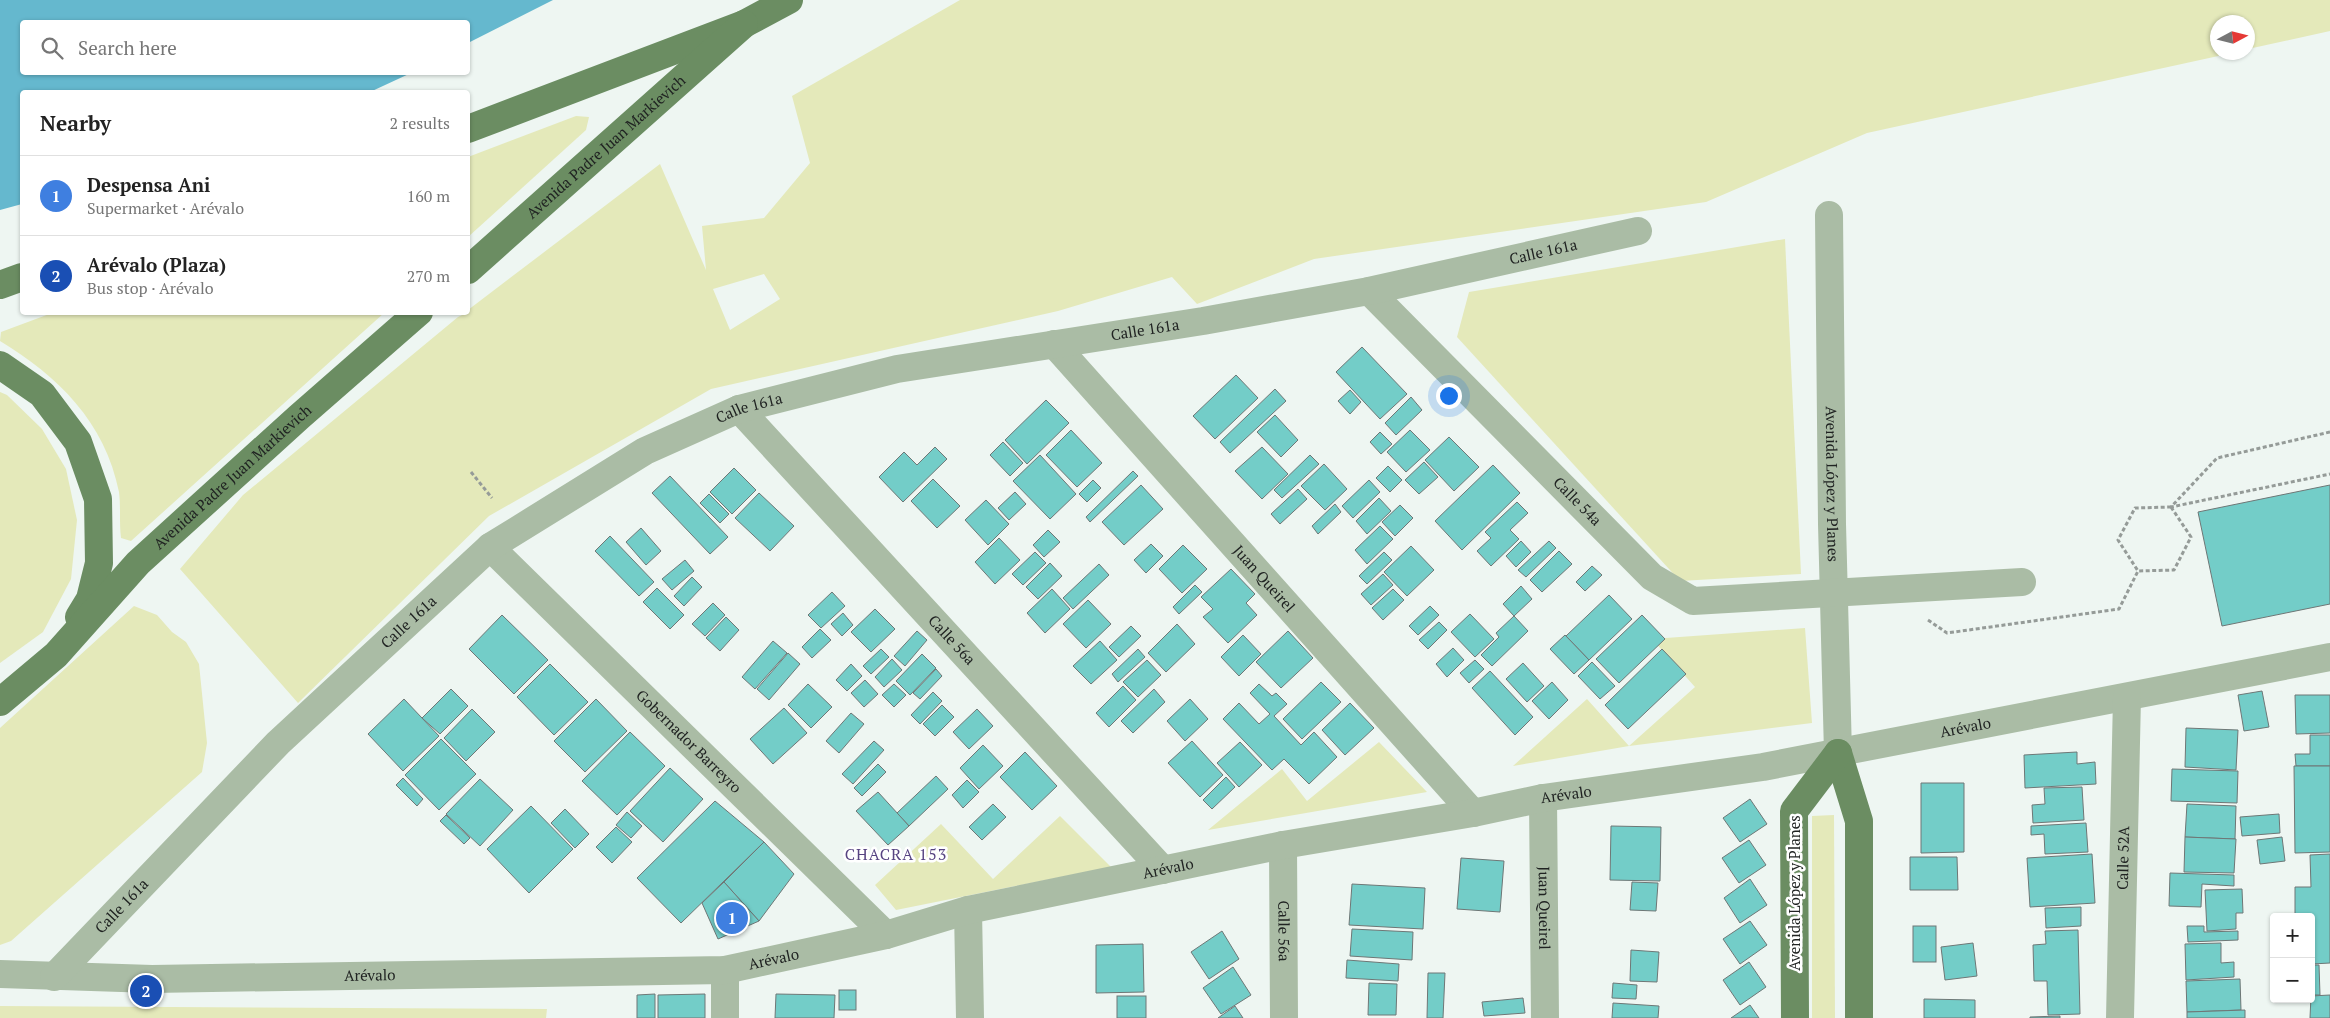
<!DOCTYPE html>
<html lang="en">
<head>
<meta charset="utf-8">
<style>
	:root { --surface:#fff; --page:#f2f2f2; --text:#222; --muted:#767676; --line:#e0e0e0; --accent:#0b8043 }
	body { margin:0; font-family:"PT Serif",serif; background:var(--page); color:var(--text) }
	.controls { position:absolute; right:15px; bottom:15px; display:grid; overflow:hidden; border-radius:5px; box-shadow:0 1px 4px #0004 }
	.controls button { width:45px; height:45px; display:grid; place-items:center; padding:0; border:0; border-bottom:1px solid var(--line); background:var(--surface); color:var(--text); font:25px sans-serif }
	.compass { position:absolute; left:2210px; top:15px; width:45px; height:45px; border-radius:50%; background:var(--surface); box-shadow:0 1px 4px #0004; rotate:83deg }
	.you { position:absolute; left:1448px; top:395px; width:18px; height:18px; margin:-12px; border:4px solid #fff; border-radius:50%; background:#1a73e8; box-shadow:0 0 0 8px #1a73e833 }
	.badge { display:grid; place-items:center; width:32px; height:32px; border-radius:50%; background:var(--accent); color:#fff; font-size:16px; font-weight:700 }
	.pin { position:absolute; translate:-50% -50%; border:2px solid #fff; box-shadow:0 1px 5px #0006 }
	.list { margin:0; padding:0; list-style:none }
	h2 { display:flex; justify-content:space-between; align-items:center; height:65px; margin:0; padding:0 20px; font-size:21px }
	h2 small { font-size:16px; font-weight:400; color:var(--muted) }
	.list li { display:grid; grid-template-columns:32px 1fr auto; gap:15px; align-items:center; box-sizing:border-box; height:80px; padding:0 20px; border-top:1px solid var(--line) }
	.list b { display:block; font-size:19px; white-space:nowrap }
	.list p { margin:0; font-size:16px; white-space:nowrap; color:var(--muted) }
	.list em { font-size:16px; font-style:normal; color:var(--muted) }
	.icon { flex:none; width:28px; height:28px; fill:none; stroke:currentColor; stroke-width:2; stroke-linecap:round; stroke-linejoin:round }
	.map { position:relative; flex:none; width:2330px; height:1018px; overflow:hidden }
	.search { position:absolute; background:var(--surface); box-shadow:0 1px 4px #0004; left:20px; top:20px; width:450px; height:55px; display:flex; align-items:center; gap:12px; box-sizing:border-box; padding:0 18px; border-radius:5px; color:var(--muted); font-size:19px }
	.panel { position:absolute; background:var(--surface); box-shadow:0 1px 4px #0004; left:20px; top:90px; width:450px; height:225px; border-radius:5px }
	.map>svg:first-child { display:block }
</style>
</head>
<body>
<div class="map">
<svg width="2330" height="1018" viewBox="0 0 2330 1018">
	<rect width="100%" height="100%" fill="#eef6f2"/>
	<!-- green -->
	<g fill="#e4e9ba" fill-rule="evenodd">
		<path d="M960,0h1370v31l-82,18v-27h-30v30l14,1 -365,80 -161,69 -392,57 -117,45 -25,-27 -114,34 -347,78 -222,127 -191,187 -118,-134 63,-74 215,-178 10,-5v-2l192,-146 46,106 -4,-44 62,-8 46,-55 -18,-67zM764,274l16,25 -50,31 -17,-41z"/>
		<polygon points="576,116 589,117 586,130 468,237 468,157"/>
		<polygon points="1785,239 1801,574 1680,581 1457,337 1469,292"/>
		<path d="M52,313v-1l332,1 -253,228 -10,-3c-2,-15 0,-31 -2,-46 -14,-70 -61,-116 -119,-151l1,-9z"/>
		<polygon points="0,392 7,395 42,429 66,469 77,520 71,579 43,632 0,663"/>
		<polygon points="134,606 157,615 172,632 186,642 199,664 207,743 202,772 11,941 0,945 0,728"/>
		<polygon points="1805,628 1812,723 1629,746 1513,766 1587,699 1629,746 1695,687 1652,639"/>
		<polygon points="1379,742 1427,792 1208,830 1282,769 1307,801"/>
		<polygon points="1834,815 1835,1018 1812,1018 1812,816"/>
		<polygon points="1060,816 1111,867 896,910 875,885 941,824 993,879"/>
		<polygon points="0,1006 547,1009 546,1018 0,1018"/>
	</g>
	<!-- water -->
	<polygon fill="#65b8ce" points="0,0 553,0 468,43 468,22 22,22 22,72 411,73 370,92 22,92 22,204 0,210"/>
	<!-- building -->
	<g fill="#73cdc8" stroke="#6e7776">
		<polygon points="1362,347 1407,394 1380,419 1336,372"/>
		<polygon points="1236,375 1258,398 1215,439 1193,416"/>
		<polygon points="1275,389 1286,401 1230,453 1220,442"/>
		<polygon points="1350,390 1361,402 1350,414 1338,401"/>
		<polygon points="1411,397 1422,410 1396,435 1385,423"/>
		<polygon points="1046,400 1069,423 1027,464 1005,440"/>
		<polygon points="1275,415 1298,440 1281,457 1257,432"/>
		<polygon points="1071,430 1102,463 1077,487 1046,455"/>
		<polygon points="1410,430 1430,450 1406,472 1387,452"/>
		<polygon points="1380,432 1392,444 1381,454 1370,442"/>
		<polygon points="1449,437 1479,467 1454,491 1425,460"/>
		<polygon points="1003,442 1023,463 1010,476 990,455"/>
		<polygon points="935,447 947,459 903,502 879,477 904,452 917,465"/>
		<polygon points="1262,447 1288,474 1262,499 1235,471"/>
		<polygon points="1040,455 1076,494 1050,519 1013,481"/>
		<polygon points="1310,455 1319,464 1282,498 1274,490"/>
		<polygon points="1424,462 1438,477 1419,494 1405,480"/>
		<polygon points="1324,464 1347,489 1325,510 1301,486"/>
		<polygon points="1493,465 1520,493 1462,550 1435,521"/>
		<polygon points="1388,466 1402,480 1390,492 1376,478"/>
		<polygon points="734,468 756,490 732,514 710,492"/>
		<polygon points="1133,471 1138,476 1090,522 1086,517"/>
		<polygon points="670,476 728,537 710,554 652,493"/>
		<polygon points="933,479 960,506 937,528 911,501"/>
		<polygon points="1093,480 1101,488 1087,502 1079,494"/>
		<polygon points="1369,480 1380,492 1353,518 1342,506"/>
		<polygon points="1141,485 1163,509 1124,545 1102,522"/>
		<polygon points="2330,485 2330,604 2222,626 2198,512"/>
		<polygon points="1298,489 1307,499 1280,524 1271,514"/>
		<polygon points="1015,492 1026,504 1009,520 998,508"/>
		<polygon points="759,493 794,526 770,551 735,518"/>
		<polygon points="709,494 729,514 720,523 700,503"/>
		<polygon points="1379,498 1391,511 1367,534 1356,521"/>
		<polygon points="986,500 1009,524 988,545 965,520"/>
		<polygon points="1517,502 1528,513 1510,530 1519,539 1491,566 1477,551 1491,538 1485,532"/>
		<polygon points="1335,504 1341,512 1318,534 1312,526"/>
		<polygon points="1400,505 1413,518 1395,536 1382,522"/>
		<polygon points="1380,526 1393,539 1367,564 1355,550"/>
		<polygon points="641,528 661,551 646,565 626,542"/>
		<polygon points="1048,530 1060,542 1044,557 1033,545"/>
		<polygon points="610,536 654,582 639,596 595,551"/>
		<polygon points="999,538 1020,560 995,584 975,562"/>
		<polygon points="1521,541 1531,552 1516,567 1506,556"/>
		<polygon points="1549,541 1556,548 1526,577 1518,570"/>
		<polygon points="1151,544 1163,556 1146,573 1134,560"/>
		<polygon points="1183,545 1207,569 1182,593 1159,569"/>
		<polygon points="1411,546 1434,570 1407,596 1384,572"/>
		<polygon points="1559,551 1572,564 1542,592 1530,580"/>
		<polygon points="1035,552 1046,563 1023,585 1012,574"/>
		<polygon points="1384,552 1392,560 1367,584 1359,576"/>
		<polygon points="685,560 694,571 672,590 662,579"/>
		<polygon points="1050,563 1062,576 1038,599 1026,587"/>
		<polygon points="1099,564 1109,575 1073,609 1063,598"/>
		<polygon points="1592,566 1602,575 1585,591 1576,582"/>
		<polygon points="1231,569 1255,594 1246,603 1257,615 1228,643 1203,617 1213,609 1201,597"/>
		<polygon points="1383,574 1393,585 1371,605 1361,594"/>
		<polygon points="692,577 702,587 684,606 674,596"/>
		<polygon points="1195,585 1202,592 1179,614 1173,607"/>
		<polygon points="1521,586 1532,599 1514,616 1503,604"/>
		<polygon points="657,588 684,615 670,629 643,602"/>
		<polygon points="1052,589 1070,609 1045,633 1027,613"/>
		<polygon points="1393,589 1404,600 1383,620 1372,608"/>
		<polygon points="832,592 845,606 821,628 808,615"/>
		<polygon points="1609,595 1632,619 1589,660 1566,636"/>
		<polygon points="1088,600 1111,624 1086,648 1063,624"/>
		<polygon points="713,603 725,615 705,636 692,624"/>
		<polygon points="1430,606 1439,615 1418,635 1409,626"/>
		<polygon points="875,609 895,629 871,652 851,632"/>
		<polygon points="843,613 853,625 842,636 831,624"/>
		<polygon points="1470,614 1494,639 1475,657 1451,632"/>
		<polygon points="502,615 548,660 514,694 469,649"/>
		<polygon points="1642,615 1665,639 1619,683 1596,659"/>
		<polygon points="1514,616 1528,631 1492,666 1481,655 1499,637 1496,633"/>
		<polygon points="726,617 739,630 720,651 706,638"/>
		<polygon points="1439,622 1447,630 1428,649 1419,640"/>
		<polygon points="1177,624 1195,644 1166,672 1148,653"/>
		<polygon points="1131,626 1141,636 1119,657 1109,647"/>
		<polygon points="820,629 831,640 812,658 802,647"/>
		<polygon points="917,631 927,640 905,666 894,656"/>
		<polygon points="1288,631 1313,658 1281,688 1256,662"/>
		<polygon points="1243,635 1261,654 1239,676 1221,657"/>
		<polygon points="1565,635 1589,660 1574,674 1550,649"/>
		<polygon points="773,641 787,653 755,689 742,677"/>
		<polygon points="1100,641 1117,660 1091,684 1073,666"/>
		<polygon points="1453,648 1464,660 1447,677 1436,664"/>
		<polygon points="881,649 889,657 871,674 863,666"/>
		<polygon points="1138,649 1145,657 1118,682 1112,674"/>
		<polygon points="1662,649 1686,674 1628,729 1605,705"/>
		<polygon points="788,653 800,664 769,700 757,689"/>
		<polygon points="922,654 936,668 910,695 896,681"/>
		<polygon points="892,659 902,670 884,687 875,677"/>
		<polygon points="1147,660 1161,675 1138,697 1123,682"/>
		<polygon points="1475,660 1484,669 1469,683 1460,673"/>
		<polygon points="1592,662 1615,686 1600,699 1578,676"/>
		<polygon points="1523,663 1544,686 1527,702 1506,679"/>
		<polygon points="550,664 588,702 554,735 517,697"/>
		<polygon points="851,664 862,676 847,691 836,680"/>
		<polygon points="936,669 942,676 920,699 913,693"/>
		<polygon points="1490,671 1533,717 1515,735 1472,688"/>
		<polygon points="865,680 878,694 864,707 851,693"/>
		<polygon points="1321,682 1341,702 1302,739 1283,719"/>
		<polygon points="1552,682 1568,700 1549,719 1532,701"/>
		<polygon points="808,684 832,707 811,728 788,705"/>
		<polygon points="894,684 906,695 894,707 882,695"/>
		<polygon points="1259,684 1272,696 1276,693 1287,704 1274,716 1301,745 1314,732 1337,757 1309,784 1284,759 1272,770 1223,719 1239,703 1259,724 1270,714 1250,693"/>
		<polygon points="1123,686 1136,700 1109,727 1096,713"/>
		<polygon points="451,689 468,706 440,734 422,718"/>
		<polygon points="1154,689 1165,702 1133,733 1121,721"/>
		<polygon points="2262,691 2269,727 2244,731 2238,695"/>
		<polygon points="933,692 942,701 920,724 911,715"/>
		<polygon points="2295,695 2330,695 2330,733 2296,734"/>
		<polygon points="404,699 439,736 403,771 368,734"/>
		<polygon points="596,699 627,731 585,772 554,741"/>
		<polygon points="1190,699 1208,719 1185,741 1167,721"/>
		<polygon points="1350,703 1374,728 1345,755 1322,730"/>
		<polygon points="942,705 954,717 935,736 923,724"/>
		<polygon points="784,708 807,733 773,764 750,739"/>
		<polygon points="472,709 495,732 466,761 444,738"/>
		<polygon points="977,709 993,726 969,749 953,732"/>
		<polygon points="851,713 864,724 839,753 826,741"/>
		<polygon points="2186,728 2238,730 2236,770 2185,767"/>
		<polygon points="630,732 665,766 617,815 582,781"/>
		<polygon points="2310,735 2330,735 2330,766 2296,766 2295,754 2310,754"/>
		<polygon points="441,739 476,774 439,810 405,775"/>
		<polygon points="874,741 884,750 853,784 842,774"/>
		<polygon points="1192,741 1223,775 1200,797 1168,763"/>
		<polygon points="1240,742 1262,765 1239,787 1217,763"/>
		<polygon points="983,745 1003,766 979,789 960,768"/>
		<polygon points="1025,752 1057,786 1032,810 1000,777"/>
		<polygon points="2077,752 2077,764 2095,762 2096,784 2025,788 2024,755"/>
		<polygon points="878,764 886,772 862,796 854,788"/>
		<polygon points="2294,766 2330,766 2330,852 2295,853"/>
		<polygon points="670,768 703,799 663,842 630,811"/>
		<polygon points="2172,769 2238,771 2237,803 2171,801"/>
		<polygon points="936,776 948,789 909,826 897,813"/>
		<polygon points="1226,777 1235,787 1212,809 1203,800"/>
		<polygon points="403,778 423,799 417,806 396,785"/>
		<polygon points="480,779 513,810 480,846 446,814"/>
		<polygon points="967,780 979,792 963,808 952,795"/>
		<polygon points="1921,783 1964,783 1964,852 1921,853"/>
		<polygon points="2082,787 2084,820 2033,823 2032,805 2045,804 2044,788"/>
		<polygon points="878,792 909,826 888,845 856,811"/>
		<polygon points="1750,799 1767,824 1740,842 1723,818"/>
		<polygon points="715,801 764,842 681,923 637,878"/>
		<polygon points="993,804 1006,817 982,840 969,827"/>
		<polygon points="2187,804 2236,806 2235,839 2185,837"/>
		<polygon points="531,806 573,849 529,893 487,849"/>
		<polygon points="565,809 589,834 575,848 551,823"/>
		<polygon points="627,812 642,826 631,838 616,825"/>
		<polygon points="2279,814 2280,833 2242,836 2240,817"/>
		<polygon points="446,815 470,838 464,844 440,821"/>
		<polygon points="2086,823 2088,852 2045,854 2044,834 2031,835 2031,826"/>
		<polygon points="1611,826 1661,827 1660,881 1610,880"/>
		<polygon points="616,827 632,842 612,863 596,847"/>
		<polygon points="2185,837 2236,839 2234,873 2184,872"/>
		<polygon points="2282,837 2285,861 2260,864 2257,840"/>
		<polygon points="1749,840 1766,865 1739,883 1722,858"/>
		<polygon points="764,842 794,874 759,921 724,882"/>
		<polygon points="2092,854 2095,903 2030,907 2027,858"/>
		<polygon points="2330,854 2330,963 2312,964 2311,917 2295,917 2295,887 2311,887 2310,855"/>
		<polygon points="1910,857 1957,857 1958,890 1910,890"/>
		<polygon points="1461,858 1504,861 1500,912 1457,909"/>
		<polygon points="2170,873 2234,875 2234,886 2202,884 2201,907 2169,906"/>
		<polygon points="1750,879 1767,905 1740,923 1724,898"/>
		<polygon points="724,882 759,921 718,939 702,903"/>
		<polygon points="1632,882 1658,883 1656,911 1630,910"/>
		<polygon points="1352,884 1425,888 1423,929 1349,925"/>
		<polygon points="2242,889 2243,913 2236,913 2236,929 2207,931 2205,890"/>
		<polygon points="2081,907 2081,926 2046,928 2045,908"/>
		<polygon points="1750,921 1767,945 1740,964 1723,939"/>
		<rect x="1913" y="926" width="23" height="36"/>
		<polygon points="2187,926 2204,926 2204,932 2238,931 2238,940 2188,942"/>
		<polygon points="1352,929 1413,932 1412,960 1350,956"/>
		<polygon points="2078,930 2080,1014 2048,1015 2047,981 2034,981 2033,945 2046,944 2045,931"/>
		<polygon points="1222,931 1239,959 1209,979 1191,952"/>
		<polygon points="1973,943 1977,976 1945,980 1941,947"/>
		<polygon points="2221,943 2221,963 2234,962 2234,977 2186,980 2185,944"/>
		<polygon points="1143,944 1144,992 1096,993 1096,945"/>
		<polygon points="1631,950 1659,952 1657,982 1630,981"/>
		<polygon points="1347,960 1399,964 1398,981 1346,978"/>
		<polygon points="1749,962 1766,987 1740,1005 1723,980"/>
		<polygon points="2311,965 2319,965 2320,995 2311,995"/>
		<polygon points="1233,967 1251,995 1221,1014 1203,988"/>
		<polygon points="1428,973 1445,973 1443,1018 1427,1018"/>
		<polygon points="2240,979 2241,1010 2187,1012 2186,981"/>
		<polygon points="1369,983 1397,984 1396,1015 1368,1015"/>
		<polygon points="1613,983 1637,985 1636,999 1612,998"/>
		<rect x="839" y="990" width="17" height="20"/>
		<polygon points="655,994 655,1018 637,1018 637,995"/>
		<polygon points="705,994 705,1018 658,1018 658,995"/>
		<polygon points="776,994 835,995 834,1018 775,1018"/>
		<polygon points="2330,995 2330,1018 2310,1018 2311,996"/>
		<rect x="1117" y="996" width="29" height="22"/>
		<polygon points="1523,998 1525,1013 1484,1016 1482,1002"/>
		<polygon points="1924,999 1975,1000 1975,1018 1924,1018"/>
		<polygon points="1613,1003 1659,1006 1658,1018 1612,1018"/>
		<polygon points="1750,1005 1759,1018 1731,1018"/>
		<polygon points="1235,1006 1243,1018 1218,1018"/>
		<polygon points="2245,1010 2245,1018 2187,1018 2187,1012"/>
		<polygon points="2060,1016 2060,1018 2030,1018 2030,1017"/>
	</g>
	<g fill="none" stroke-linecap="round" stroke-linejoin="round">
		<!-- path -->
		<g stroke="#959b98" stroke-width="3" stroke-dasharray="4 2.5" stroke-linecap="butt">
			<polyline points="2330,432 2217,458 2171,507 2330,474"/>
			<polyline points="471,472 492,498"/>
			<polygon points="2171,507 2191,537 2174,570 2138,571 2118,540 2135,508"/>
			<polyline points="1928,620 1947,633 2119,609 2138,571"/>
		</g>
		<!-- minor -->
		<g stroke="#aabca5" stroke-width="28">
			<path id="s1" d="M1829,215l3,309 6,229"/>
			<path id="s2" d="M1369,291l283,286 41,24 329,-19"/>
			<path id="s3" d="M1054,344l419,469"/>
			<path id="s4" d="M739,409l424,461"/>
			<path id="s5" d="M490,547l396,388"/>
			<path id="s6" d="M1543,798l2,220"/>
			<path id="s7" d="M1283,845l1,173"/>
			<polyline points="968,910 970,1018"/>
			<polyline points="725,970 725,1018"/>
			<path id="s8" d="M0,974l152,5 573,-9 161,-35 82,-25 315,-65 190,-32 70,-15 220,-31 567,-110"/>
			<path id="s9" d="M54,977l224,-234 212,-196 155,-96 94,-42 158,-40 306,-48 166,-30 269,-60"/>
			<path id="s10" d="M2120,1018l7,-321"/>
		</g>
		<!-- major -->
		<g stroke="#6b8d62" stroke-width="28">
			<polyline points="468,129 744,24 789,0"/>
			<path id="s11" d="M468,270l276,-246"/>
			<polyline points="0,285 22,277"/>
			<polyline points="0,365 42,394 78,442 98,499 99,563 90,599 79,617"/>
			<path id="s12" d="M0,702l56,-47 82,-92 161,-146 120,-105"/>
			<polyline points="1838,753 1859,821 1859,1018"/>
			<polyline points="1795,1018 1794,811 1838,753"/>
		</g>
	</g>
	<g text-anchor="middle" stroke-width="5" stroke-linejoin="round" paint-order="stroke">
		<!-- street labels -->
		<g font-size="15" fill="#202322" stroke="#fff">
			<text dy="5" stroke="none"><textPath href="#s11" startOffset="185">Avenida Padre Juan Markievich</textPath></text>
			<text dy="5" stroke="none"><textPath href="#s9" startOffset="1718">Calle 161a</textPath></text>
			<text dy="5" stroke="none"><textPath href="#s9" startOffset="1312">Calle 161a</textPath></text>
			<text dy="5" stroke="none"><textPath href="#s9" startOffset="908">Calle 161a</textPath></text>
			<text dy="5" stroke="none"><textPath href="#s12" startOffset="324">Avenida Padre Juan Markievich</textPath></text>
			<text dy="5" stroke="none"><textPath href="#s1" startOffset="269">Avenida López y Planes</textPath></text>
			<text dy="5" stroke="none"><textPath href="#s2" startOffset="296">Calle 54a</textPath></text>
			<text dy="5" stroke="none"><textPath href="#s3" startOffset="315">Juan Queirel</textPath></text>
			<text dy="5" stroke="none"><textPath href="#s9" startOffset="502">Calle 161a</textPath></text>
			<text dy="5" stroke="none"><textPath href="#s4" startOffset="314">Calle 56a</textPath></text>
			<text dy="5" stroke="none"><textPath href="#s8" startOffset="1990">Arévalo</textPath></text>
			<text dy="5" stroke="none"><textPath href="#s5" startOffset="278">Gobernador Barreyro</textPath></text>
			<text dy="5" stroke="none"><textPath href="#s8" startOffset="1585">Arévalo</textPath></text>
			<text dy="5" stroke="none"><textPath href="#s10" startOffset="160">Calle 52A</textPath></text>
			<text dy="5" stroke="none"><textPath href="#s8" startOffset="1180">Arévalo</textPath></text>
			<text transform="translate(1795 893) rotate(-90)" y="5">Avenida López y Planes</text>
			<text dy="5" stroke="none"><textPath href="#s9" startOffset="98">Calle 161a</textPath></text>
			<text dy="5" stroke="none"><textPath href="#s6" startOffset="110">Juan Queirel</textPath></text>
			<text dy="5" stroke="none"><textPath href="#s7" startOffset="86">Calle 56a</textPath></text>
			<text dy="5" stroke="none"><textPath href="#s8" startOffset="775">Arévalo</textPath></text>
			<text dy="5" stroke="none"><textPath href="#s8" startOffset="370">Arévalo</textPath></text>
		</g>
		<!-- neighbourhood labels -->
		<g font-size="16" letter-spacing="1" fill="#574482" stroke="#fff">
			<text x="896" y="860">CHACRA 153</text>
		</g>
	</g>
</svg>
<div class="controls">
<button>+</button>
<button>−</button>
</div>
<svg class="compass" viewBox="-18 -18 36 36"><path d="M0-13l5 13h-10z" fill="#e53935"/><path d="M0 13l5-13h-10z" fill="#767676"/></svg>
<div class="you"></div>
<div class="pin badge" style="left:732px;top:918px;background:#3f7fe0">1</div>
<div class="pin badge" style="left:146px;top:991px;background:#1a4fb4">2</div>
<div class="search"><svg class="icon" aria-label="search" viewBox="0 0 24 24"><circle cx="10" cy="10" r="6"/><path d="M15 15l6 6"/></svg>Search here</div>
<section class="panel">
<h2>Nearby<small>2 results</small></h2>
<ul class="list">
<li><span class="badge" style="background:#3f7fe0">1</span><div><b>Despensa Ani</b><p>Supermarket · Arévalo</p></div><em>160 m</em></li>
<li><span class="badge" style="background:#1a4fb4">2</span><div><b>Arévalo (Plaza)</b><p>Bus stop · Arévalo</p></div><em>270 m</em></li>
</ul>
</section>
</div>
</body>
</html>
